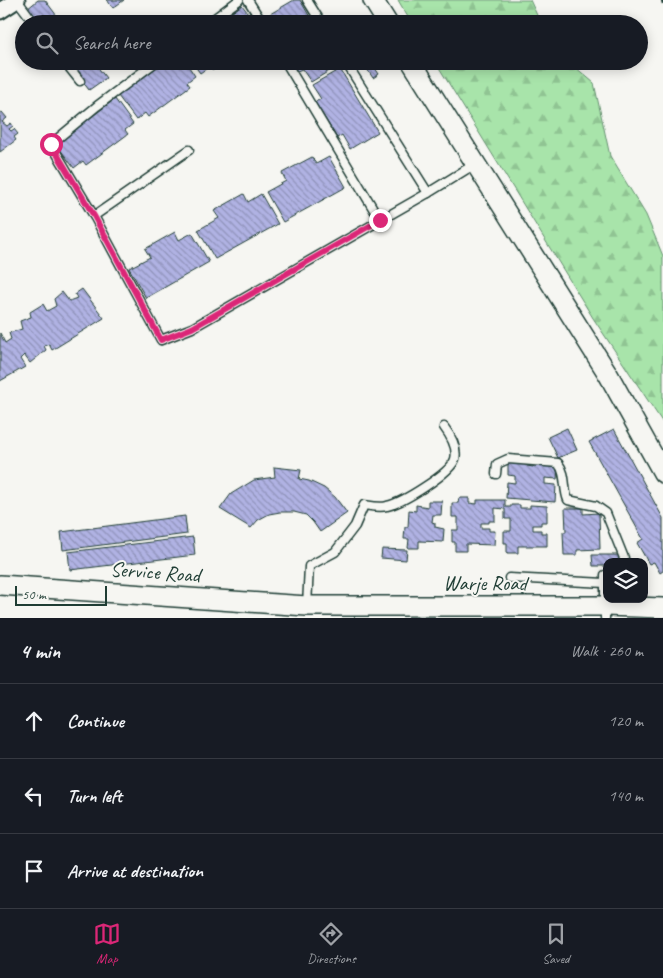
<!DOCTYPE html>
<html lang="en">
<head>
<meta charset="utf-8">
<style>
	:root { --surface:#171b24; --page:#20242c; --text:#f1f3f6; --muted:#9ea1a6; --line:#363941; --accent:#db2777 }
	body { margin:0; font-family:Caveat,sans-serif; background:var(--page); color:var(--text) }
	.controls { position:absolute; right:15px; bottom:15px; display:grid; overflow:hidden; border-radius:10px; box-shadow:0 2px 12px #0003 }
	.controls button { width:45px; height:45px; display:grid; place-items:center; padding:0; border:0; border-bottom:1px solid var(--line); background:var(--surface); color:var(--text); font:25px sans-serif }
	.scale { position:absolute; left:15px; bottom:12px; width:92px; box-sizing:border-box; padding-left:5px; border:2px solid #1f3d34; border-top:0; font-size:14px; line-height:18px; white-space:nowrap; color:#1f3d34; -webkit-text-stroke:4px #f6f6f2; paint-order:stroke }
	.stop { position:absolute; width:15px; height:15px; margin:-11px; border:4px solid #db2777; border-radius:50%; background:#fff }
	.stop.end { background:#db2777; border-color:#fff; box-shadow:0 1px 5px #0008 }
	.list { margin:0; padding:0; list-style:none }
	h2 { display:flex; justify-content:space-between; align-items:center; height:65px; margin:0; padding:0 20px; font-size:21px }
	h2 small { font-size:16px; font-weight:400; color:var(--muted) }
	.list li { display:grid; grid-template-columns:32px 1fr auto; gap:15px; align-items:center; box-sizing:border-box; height:75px; padding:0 20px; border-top:1px solid var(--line) }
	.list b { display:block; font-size:19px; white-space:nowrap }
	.list em { font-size:16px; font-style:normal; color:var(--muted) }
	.icon { flex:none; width:28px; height:28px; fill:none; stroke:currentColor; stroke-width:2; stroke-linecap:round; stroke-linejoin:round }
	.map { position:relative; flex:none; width:663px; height:618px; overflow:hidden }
	.search { position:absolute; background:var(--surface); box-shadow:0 2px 12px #0003; left:15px; right:15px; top:15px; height:55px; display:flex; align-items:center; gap:12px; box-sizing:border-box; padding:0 18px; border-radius:28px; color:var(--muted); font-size:19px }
	.sheet { height:290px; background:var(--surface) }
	nav { display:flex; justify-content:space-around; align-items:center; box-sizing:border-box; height:70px; border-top:1px solid var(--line); background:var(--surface); font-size:14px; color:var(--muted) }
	nav a { display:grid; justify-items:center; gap:2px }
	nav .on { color:var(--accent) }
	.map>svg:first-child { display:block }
</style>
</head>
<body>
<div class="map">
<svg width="663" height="618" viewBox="0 0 663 618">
	<defs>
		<pattern id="forest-firs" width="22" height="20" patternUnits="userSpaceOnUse" patternTransform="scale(1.25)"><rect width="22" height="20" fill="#a8e4aa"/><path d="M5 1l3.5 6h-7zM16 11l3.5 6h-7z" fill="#90c493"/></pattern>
		<pattern id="building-back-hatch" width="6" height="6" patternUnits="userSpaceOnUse" patternTransform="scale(1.25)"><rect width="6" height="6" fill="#b0b2e3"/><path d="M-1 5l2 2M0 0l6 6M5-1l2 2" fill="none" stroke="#8f92b9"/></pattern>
	</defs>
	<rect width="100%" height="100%" fill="#f6f6f2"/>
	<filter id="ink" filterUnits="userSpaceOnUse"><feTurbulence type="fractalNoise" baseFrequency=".02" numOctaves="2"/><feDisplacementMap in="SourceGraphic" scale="10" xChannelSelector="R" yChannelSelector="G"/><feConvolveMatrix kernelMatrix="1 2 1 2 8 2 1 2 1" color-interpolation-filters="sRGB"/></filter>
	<g filter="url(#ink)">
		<!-- forest -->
		<g fill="url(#forest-firs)" stroke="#64906f">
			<polygon points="398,0 530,0 541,24 412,24"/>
			<polygon points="435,61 568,61 594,83 610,156 646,215 663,256 663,423 593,318"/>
		</g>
		<!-- building -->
		<g fill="url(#building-back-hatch)" stroke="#1f3d34">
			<polygon points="38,0 45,0 63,24 39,24 27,9"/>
			<polygon points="107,0 124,0 113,8"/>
			<polygon points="294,0 300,0 314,24 276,24 270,14"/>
			<polygon points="242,5 256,24 216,24"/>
			<polygon points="67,61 93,61 106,78 89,90"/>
			<polygon points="165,61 185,61 195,76 187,82 190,86 148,117 145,113 136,120 118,96"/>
			<polygon points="191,61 225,61 213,70 210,66 200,73"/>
			<polygon points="291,61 337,61 339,65 311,82 302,69 297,71"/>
			<polygon points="365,61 370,61 379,74 373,78 363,63"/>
			<polygon points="340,69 378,132 350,149 342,135 337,138 315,102 321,99 312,85"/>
			<polygon points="115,99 133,124 125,130 128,134 86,165 83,161 74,168 56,144"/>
			<polygon points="2,112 7,118 2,122 7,126 11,123 13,126 9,129 11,131 14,129 18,134 14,137 16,140 0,152 0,113"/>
			<polygon points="312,157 316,164 329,157 346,187 283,222 266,192 286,181 282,173"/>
			<polygon points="244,194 248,202 261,194 278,224 215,259 198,230 219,218 214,211"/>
			<polygon points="175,232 179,240 192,233 209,262 146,298 129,268 150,257 145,249"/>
			<polygon points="82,289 104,318 52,350 49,344 44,346 46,350 30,363 24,355 20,359 25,367 0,381 0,333 5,343 11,339 9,333 22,329 20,321 31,317 30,312 43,304 47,311 56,306 54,299 62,292 69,301 77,298 75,294"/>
			<polygon points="567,428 577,450 558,458 548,437"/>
			<polygon points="614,429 663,518 663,571 660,573 654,562 649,564 637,543 643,539 589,442"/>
			<polygon points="508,461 528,463 527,466 533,467 534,463 558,465 557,479 545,478 545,484 556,485 555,502 506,498 507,482 515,483 515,476 508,475"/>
			<polygon points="274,467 301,470 299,479 309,481 324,488 335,497 347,513 320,532 313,522 306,515 294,512 280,512 269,514 258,520 251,528 220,509 231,494 254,480 275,477"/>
			<polygon points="459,498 469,498 469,503 477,504 477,500 505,500 505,507 511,507 511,505 520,505 520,508 530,508 530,505 547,506 547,522 541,522 541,525 533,525 533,530 541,530 541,533 547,533 547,546 518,546 518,553 507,553 507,543 504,543 504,531 511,531 511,519 505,519 505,509 495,508 495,521 489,521 489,523 481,523 481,528 489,528 489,531 495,531 494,545 466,544 466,551 455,551 455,542 452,542 452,530 458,530 458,517 452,517 452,503 458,503"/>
			<polygon points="428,501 442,501 441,515 433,515 432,522 435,523 435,527 444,529 443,542 419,541 419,548 408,548 409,539 404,539 405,527 408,527 409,510 416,511 416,505 428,507"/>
			<polygon points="565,508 583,508 583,514 599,513 600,549 577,550 577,555 564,555 563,532 566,532"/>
			<polygon points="185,516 187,534 63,550 61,532"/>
			<polygon points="193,537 195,555 70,570 68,552"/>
			<polygon points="382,549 407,550 406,560 381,558"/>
			<polygon points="592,555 619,555 619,562 607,562 607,566 593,566"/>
		</g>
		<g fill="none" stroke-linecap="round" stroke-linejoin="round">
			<defs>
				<g id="service">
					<polyline points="17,0 35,24"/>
					<polyline points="248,0 263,24"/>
					<polyline points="307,0 322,24"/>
					<polyline points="207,24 239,0"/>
					<polyline points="64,61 80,81"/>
					<polyline points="157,61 97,106 51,144 94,216 161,340 192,328 428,193 475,164"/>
					<polyline points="285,61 380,220"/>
					<polyline points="345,61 428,193"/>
					<polyline points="94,216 189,150"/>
					<path d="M496,474l1,-10 11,-5 50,4c9,11 5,25 10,37l28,6 10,7 18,45 -1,4"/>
					<polyline points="509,578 605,583"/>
					<path d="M307,606l2,-40 26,-14 20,-26 9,-21c7,1 16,3 23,1 15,-3 64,-33 68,-47 3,-11 -5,-24 -11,-32"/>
					<polyline points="605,618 605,575 607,575"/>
				</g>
				<polyline id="minor" points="0,11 17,0"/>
				<g id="tertiary">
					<polyline points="373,0 388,24"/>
					<polyline points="411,61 608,374 663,473"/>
					<polyline points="0,585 307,606 605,606 663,608"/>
				</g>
			</defs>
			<!-- service casing -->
			<use href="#service" stroke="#1f3d34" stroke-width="11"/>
			<!-- minor casing -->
			<use href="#minor" stroke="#1f3d34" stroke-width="19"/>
			<!-- tertiary casing -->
			<use href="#tertiary" stroke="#1f3d34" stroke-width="22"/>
			<!-- path -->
			<polyline stroke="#1f3d34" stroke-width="2.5" stroke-dasharray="4 4" stroke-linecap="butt" points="662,0 663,4"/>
			<!-- service -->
			<use href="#service" stroke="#f6f6f2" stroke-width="8"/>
			<!-- minor -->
			<use href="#minor" stroke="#f6f6f2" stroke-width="15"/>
			<!-- tertiary -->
			<use href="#tertiary" stroke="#f6f6f2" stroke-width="19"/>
		</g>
	</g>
	<g fill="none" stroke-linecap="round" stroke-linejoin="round" filter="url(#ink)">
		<!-- route -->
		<polyline stroke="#db2777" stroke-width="6" points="51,144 94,216 161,340 192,328 380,220"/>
	</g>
	<g text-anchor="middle" stroke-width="4" stroke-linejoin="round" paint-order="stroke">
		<!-- street labels -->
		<g font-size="21" fill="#1f3d34" stroke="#f6f6f2">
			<text transform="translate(155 572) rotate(4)" y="7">Service Road</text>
			<text x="485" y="590">Warje Road</text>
		</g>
	</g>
</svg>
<div class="controls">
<button><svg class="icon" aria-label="layers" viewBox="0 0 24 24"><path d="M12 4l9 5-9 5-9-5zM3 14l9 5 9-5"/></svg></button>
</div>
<div class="scale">50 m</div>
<div class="stop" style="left:51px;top:144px"></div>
<div class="stop end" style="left:380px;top:220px"></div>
<div class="search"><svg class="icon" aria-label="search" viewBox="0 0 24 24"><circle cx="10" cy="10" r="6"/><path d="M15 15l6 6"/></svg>Search here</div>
</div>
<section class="sheet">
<h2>4 min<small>Walk · 260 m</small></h2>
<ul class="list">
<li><svg class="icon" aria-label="ahead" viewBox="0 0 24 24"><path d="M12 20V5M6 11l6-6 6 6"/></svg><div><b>Continue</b></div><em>120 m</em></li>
<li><svg class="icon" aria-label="left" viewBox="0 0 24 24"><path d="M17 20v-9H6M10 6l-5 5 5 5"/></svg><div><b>Turn left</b></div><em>140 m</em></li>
<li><svg class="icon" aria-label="arrive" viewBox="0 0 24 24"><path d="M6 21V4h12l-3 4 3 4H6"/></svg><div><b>Arrive at destination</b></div></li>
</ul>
</section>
<nav>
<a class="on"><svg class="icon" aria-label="map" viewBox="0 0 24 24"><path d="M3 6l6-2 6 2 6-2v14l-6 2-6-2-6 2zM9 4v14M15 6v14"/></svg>Map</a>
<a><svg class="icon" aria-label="directions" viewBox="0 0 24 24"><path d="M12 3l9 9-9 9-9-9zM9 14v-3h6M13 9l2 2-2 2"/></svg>Directions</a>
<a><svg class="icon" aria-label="saved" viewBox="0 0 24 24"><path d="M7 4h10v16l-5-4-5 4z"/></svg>Saved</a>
</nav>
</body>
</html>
